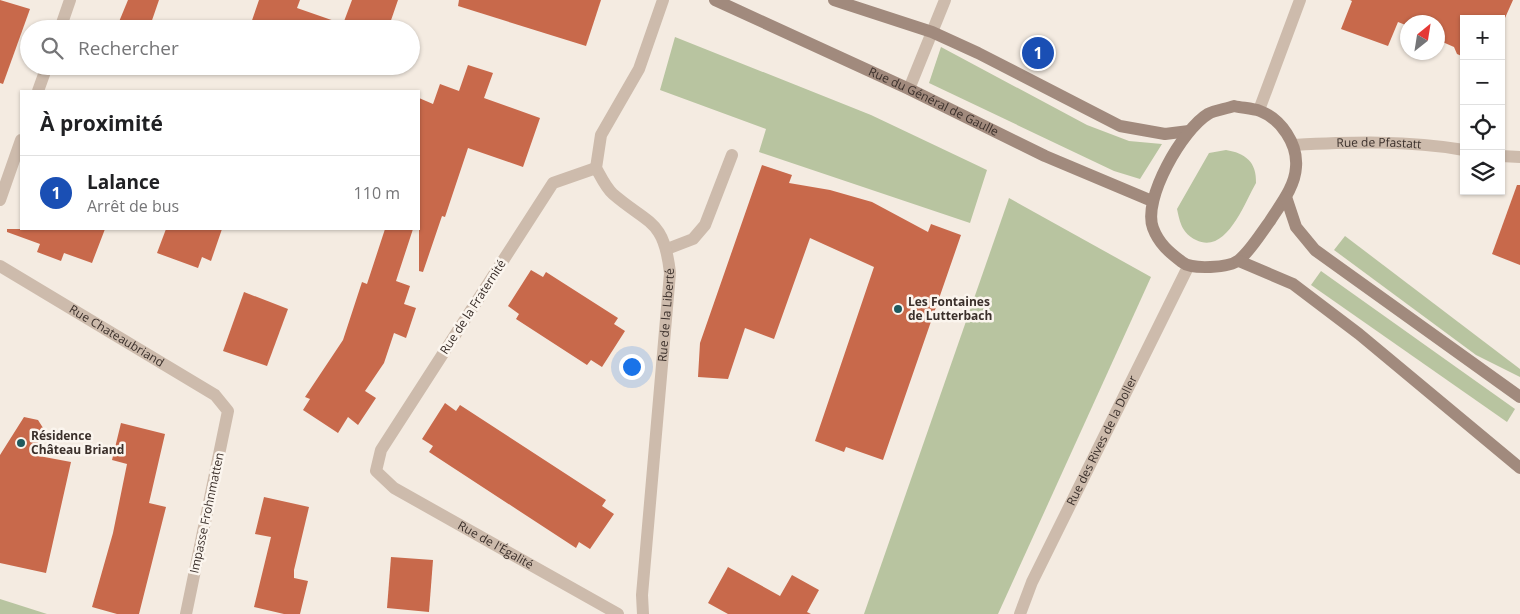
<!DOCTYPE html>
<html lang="fr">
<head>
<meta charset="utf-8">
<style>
	:root { --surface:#fff; --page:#f6f6f6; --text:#202124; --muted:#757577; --line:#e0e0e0; --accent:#1f5a5e }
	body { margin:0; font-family:"Open Sans",sans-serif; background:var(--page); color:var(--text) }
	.controls { position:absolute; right:15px; top:15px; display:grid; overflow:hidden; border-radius:0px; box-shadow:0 1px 4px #0004 }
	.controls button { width:45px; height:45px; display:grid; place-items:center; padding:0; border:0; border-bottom:1px solid var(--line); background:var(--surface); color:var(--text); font:25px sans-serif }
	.compass { position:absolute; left:1400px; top:15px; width:45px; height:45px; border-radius:50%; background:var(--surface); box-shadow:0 1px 4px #0004; rotate:30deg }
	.you { position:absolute; left:631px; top:366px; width:18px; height:18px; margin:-12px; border:4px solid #fff; border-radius:50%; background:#1a73e8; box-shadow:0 0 0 8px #1a73e833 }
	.badge { display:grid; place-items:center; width:32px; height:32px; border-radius:50%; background:var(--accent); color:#fff; font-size:16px; font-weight:700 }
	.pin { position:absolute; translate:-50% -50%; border:2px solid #fff; box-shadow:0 1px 5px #0006 }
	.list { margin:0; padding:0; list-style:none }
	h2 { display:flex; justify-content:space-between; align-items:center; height:65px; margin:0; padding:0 20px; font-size:21px }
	h2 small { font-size:16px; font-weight:400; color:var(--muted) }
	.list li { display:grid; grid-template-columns:32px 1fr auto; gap:15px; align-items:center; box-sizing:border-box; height:75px; padding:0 20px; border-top:1px solid var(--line) }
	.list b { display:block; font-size:19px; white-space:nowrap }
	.list p { margin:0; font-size:16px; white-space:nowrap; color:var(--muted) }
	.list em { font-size:16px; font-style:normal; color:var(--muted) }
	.icon { flex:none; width:28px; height:28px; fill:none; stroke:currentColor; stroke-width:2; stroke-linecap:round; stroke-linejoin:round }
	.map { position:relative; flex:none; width:1520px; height:614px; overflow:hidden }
	.search { position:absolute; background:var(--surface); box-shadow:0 1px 4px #0004; left:20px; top:20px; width:400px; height:55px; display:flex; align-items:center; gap:12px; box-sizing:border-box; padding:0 18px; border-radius:28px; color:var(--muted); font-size:19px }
	.panel { position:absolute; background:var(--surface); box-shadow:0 1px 4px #0004; left:20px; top:90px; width:400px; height:140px; border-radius:0px }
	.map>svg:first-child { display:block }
</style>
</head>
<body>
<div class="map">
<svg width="1520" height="614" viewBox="0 0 1520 614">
	<rect width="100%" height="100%" fill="#f4ebe1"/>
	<!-- green -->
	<g fill="#b8c4a0">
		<polygon points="675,37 871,115 987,170 970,223 759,152 766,129 660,90"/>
		<polygon points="941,47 1087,125 1129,141 1162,144 1140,179 1114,171 929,83"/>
		<path d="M1226,150c19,3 31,12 30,33 -12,21 -30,72 -60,57 -14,-7 -16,-17 -19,-31l32,-56z"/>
		<polygon points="1009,198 1151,277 998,614 864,614"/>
		<polygon points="1345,236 1520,369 1520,377 1476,355 1334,250"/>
		<polygon points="1321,271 1515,409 1507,422 1311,285"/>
		<polygon points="0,599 47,614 0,614"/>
	</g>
	<!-- building -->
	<g fill="#c8694b">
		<polygon points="0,0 30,9 3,84 0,83"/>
		<polygon points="128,0 159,0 149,29 116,29"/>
		<polygon points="259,0 300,0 297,8 343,24 352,0 398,0 388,29 249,29"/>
		<polygon points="459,0 601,0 586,46 458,6"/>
		<polygon points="1350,0 1513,0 1501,27 1501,19 1464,19 1464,57 1457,54 1454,47 1438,40 1438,22 1408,22 1408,26 1398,22 1388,46 1341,29 1352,1"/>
		<polygon points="468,65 493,73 484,98 540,118 523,167 468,148 445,217 442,216 423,272 419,271 419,98 433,104 440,84 459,91"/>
		<polygon points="129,66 151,66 149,73"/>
		<polygon points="333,66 351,66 349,72"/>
		<polygon points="762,165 792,175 789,183 830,190 872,202 928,232 931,224 961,235 883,460 846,447 844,452 815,441 874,267 810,238 774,339 745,328 728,379 698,377 700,343"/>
		<polygon points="1517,185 1520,185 1520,265 1492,254"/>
		<polygon points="7,229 105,229 92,263 64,253 61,261 37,252 40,244 7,232"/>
		<polygon points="166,229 222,229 211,261 202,257 198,268 157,253"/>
		<polygon points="385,229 413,229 396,281 410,286 404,304 416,308 406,338 394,333 384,363 365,391 376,398 358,425 348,417 338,433 303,410 310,399 305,397 343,340 362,282 367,284"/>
		<polygon points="531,270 543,277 546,272 618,318 614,324 625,331 602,367 591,360 587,365 516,319 519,314 508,306"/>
		<polygon points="244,292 288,309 267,366 223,351"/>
		<polygon points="445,403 456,411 460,405 606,500 602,506 614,514 590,549 579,542 576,548 429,452 433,446 422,439"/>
		<polygon points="24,417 38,420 45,431 39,456 71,462 46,573 0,563 0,455"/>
		<polygon points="121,423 165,434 149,503 166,507 139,614 117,614 92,607 113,533 127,464 112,460"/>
		<polygon points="264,497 309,507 294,570 294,578 308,581 300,614 284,614 254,607 271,537 255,534"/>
		<polygon points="391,557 433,560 429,612 387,608"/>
		<polygon points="728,567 780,596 792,575 819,590 807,612 811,614 728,614 708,603"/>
	</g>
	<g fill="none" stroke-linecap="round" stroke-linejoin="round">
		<!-- service -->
		<polyline stroke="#cdbbac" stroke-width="12" points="667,249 693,239 705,225 732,155"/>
		<!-- minor -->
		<g stroke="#cdbbac" stroke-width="12">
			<polyline points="60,29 70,0"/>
			<polyline points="909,89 945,0"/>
			<polyline points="38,91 47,66"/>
			<polyline points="1259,110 1300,0"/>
			<path id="s1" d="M1294,145c57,-3 113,-5 170,5"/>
			<polyline points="1501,156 1520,157"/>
			<path id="s2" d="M596,168l-43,15 -172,267 -5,21 18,17 224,126"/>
			<polyline points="0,200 21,140"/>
			<path id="s3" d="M0,266l215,129 13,16 -42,203"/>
			<path id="s4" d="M643,614l-1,-19 28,-322c-6,-54 -21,-48 -57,-79 -7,-6 -12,-17 -17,-26l5,-33 38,-66 24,-69"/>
			<path id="s5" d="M1020,614l12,-32 156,-315"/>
		</g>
		<!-- secondary -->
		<g stroke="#a18a7d" stroke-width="12">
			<path id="s6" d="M715,0l194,89 136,67 107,45"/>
			<polyline points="834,0 932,32 978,53 1120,126 1165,134 1189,131"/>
			<path d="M1234,106c8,2 18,2 26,5 21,8 38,33 36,56 -1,20 -16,38 -26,54 -9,12 -19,29 -31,39 -10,8 -47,10 -57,2 -13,-10 -23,-18 -29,-34 -11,-29 30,-99 55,-114 7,-4 18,-5 26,-8z"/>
			<polyline points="1286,197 1296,227 1315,250 1520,397"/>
			<polyline points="1239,261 1293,284 1359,334 1520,468"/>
		</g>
	</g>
	<!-- markers -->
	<g fill="#1f5a5e" stroke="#fbf5ee" stroke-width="2">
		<circle cx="898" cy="309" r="5"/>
		<circle cx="21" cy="443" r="5"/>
	</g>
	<g text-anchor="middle" stroke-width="5" stroke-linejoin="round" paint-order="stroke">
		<!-- street labels -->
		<g font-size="12" fill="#3b302b" stroke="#fbf5ee">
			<text dy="4" stroke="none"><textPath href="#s6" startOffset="241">Rue du Général de Gaulle</textPath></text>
			<text dy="4" stroke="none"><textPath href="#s1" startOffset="85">Rue de Pfastatt</textPath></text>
			<text transform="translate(473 307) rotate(-57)" y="4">Rue de la Fraternité</text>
			<text dy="4" stroke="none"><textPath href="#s4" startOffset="300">Rue de la Liberté</textPath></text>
			<text dy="4" stroke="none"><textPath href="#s3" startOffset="136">Rue Chateaubriand</textPath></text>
			<text dy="4" stroke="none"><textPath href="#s5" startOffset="192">Rue des Rives de la Doller</textPath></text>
			<text transform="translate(207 513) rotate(-78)" y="4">Impasse Frohnmatten</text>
			<text dy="4" stroke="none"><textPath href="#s2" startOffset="526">Rue de l'Égalité</textPath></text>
		</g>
		<!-- poi labels -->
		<g font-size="12" font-weight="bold" fill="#3b302b" stroke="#fbf5ee" text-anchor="start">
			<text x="908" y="306">Les Fontaines<tspan x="908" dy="14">de Lutterbach</tspan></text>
			<text x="31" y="440">Résidence<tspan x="31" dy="14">Château Briand</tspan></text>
		</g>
	</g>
</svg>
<div class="controls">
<button>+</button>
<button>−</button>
<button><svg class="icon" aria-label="locate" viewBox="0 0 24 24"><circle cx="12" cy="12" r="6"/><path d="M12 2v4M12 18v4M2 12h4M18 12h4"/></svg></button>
<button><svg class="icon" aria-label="layers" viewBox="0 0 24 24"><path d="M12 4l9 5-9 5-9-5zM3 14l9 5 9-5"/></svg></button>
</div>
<svg class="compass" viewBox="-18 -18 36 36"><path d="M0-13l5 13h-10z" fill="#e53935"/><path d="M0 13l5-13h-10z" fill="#757577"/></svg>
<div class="you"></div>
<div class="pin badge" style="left:1038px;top:53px;background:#1a4fb4">1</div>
<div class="search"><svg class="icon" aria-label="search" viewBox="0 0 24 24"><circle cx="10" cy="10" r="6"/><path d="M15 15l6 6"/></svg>Rechercher</div>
<section class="panel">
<h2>À proximité<small></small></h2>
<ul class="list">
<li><span class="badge" style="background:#1a4fb4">1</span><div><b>Lalance</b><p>Arrêt de bus</p></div><em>110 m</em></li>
</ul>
</section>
</div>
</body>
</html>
